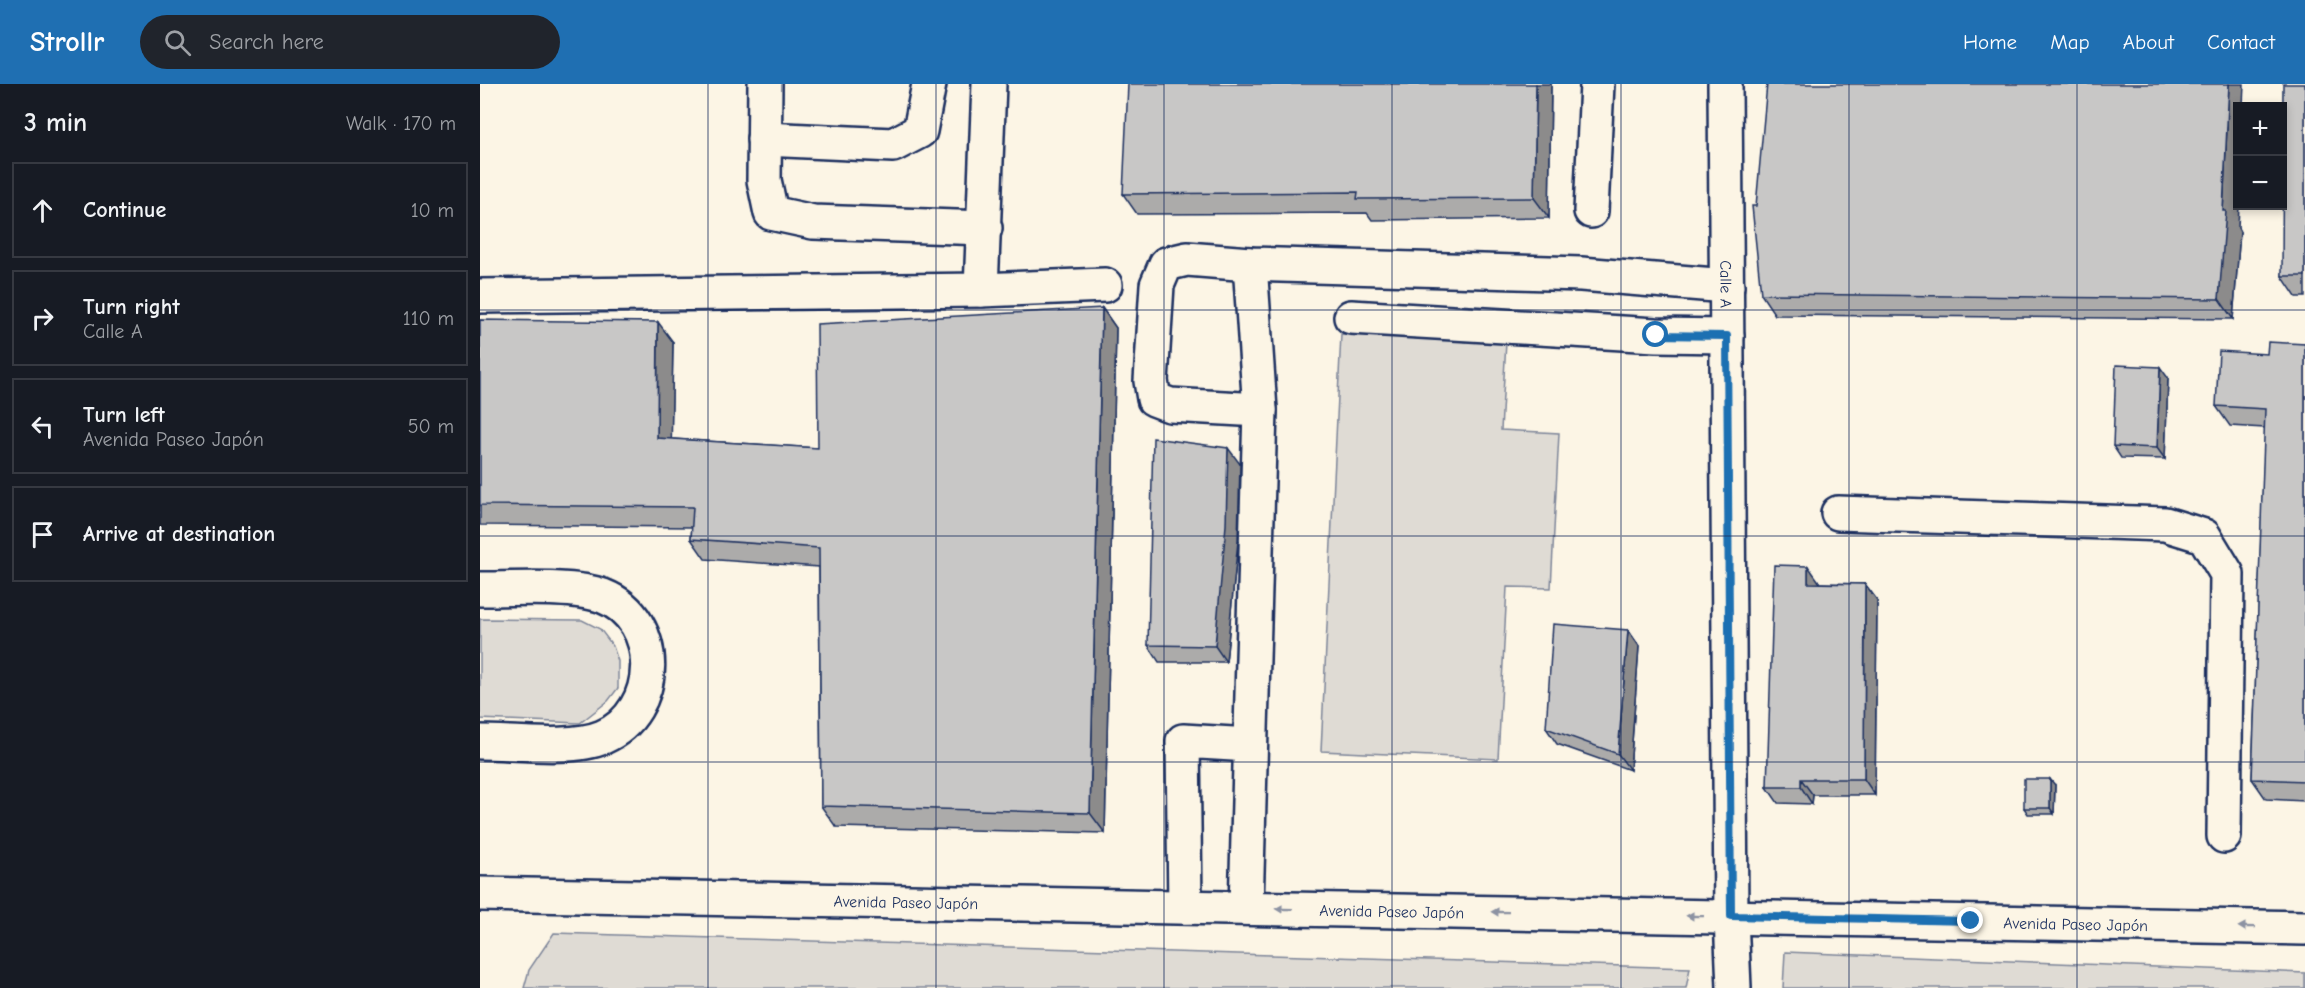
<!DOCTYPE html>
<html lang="en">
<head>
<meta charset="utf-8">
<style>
	:root { --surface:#171b24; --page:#20242c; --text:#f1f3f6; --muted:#9ea1a6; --line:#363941; --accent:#1f6fb2 }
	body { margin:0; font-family:"Comic Neue",sans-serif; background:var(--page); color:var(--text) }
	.controls { position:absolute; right:18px; top:18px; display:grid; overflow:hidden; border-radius:0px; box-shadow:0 3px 9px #0003 }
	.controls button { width:54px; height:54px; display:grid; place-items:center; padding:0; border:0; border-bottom:2px solid var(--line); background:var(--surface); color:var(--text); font:30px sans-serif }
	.stop { position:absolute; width:18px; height:18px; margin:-14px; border:4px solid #1f6fb2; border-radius:50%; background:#fff }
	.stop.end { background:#1f6fb2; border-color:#fff; box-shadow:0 2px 6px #0008 }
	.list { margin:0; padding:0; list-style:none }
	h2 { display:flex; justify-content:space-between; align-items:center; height:78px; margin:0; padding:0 24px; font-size:26px }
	h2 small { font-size:20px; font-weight:400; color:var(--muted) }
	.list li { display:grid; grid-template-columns:39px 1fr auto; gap:18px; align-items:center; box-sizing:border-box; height:96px; margin:0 12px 12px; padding:0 12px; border:2px solid var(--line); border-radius:0px }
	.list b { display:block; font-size:22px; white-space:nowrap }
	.list p { margin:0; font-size:20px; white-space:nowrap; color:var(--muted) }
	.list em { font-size:20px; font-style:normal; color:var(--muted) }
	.icon { flex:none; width:33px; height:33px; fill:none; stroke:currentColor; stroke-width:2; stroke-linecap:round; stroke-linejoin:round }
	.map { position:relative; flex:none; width:1825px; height:904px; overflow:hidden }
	header { display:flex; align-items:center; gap:36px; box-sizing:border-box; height:84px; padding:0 30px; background:var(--accent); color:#fff }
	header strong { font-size:28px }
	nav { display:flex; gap:33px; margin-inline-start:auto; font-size:21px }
	.search { width:420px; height:54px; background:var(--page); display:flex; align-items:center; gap:15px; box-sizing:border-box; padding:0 21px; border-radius:33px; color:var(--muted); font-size:22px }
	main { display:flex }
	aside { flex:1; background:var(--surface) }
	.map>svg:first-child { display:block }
</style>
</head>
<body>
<header>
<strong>Strollr</strong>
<div class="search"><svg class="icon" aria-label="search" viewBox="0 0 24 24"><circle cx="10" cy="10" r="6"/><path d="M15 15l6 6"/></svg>Search here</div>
<nav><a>Home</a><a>Map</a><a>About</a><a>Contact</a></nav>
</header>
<main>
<aside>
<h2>3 min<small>Walk · 170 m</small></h2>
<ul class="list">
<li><svg class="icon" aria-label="ahead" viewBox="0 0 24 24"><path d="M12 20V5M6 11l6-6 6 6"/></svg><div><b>Continue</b></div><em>10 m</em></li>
<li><svg class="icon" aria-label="right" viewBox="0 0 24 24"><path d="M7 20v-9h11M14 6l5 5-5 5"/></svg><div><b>Turn right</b><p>Calle A</p></div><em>110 m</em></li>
<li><svg class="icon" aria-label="left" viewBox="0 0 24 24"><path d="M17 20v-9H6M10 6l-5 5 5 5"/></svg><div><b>Turn left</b><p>Avenida Paseo Japón</p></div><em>50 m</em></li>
<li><svg class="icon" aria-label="arrive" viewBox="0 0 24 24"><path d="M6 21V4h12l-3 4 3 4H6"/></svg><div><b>Arrive at destination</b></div></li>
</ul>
</aside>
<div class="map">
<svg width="1825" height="904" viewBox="0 0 1825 904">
	<rect width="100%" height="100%" fill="#fcf5e5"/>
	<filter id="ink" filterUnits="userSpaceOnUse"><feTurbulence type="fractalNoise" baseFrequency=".0167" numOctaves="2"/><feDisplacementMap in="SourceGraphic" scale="12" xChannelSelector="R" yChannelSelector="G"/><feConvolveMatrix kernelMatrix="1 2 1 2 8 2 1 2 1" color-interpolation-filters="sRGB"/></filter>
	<g filter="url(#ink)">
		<!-- green -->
		<g fill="#dfdbd4" stroke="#7d8599" stroke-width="1.5">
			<polygon points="861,250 1026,258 1021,346 1079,349 1071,504 1027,503 1018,675 841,667"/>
			<polygon points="0,535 102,536 120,545 133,562 138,577 138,604 128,617 100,639 0,635"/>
			<polygon points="74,849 1210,884 1206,904 44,904 49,886"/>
			<polygon points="1305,868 1825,889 1825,904 1303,904"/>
		</g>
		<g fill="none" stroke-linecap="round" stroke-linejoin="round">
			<defs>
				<g id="minor">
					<polyline points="285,0 284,96 291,129 333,138 505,144"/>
					<path id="s1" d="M1245,0l6,833 3,71"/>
					<polyline points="284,55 413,61 440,47 449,0"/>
					<polyline points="1111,127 1117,0"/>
					<polyline points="501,206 509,0"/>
					<polyline points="0,212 501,206 625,201"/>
					<polyline points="871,233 1176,251 1247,252"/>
					<polyline points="780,326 690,321 674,315 671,297 677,201 686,180 707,175 770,180 1101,190 1247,202"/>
					<polyline points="1358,429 1685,440 1724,452 1747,490 1744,752"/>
					<path d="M0,505c33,0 93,-4 123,7 61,24 58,116 0,141 -30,13 -90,5 -123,5"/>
					<polyline points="705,823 703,657 770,661"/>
					<polyline points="766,824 780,326 770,180"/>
				</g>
				<g id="major">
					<path id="s2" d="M0,810l1825,34"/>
				</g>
			</defs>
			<!-- minor casing -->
			<use href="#minor" stroke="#1b2f5e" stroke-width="38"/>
			<!-- major casing -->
			<use href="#major" stroke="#1b2f5e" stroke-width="38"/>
			<!-- minor -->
			<use href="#minor" stroke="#fcf5e5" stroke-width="33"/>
			<!-- major -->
			<use href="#major" stroke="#fcf5e5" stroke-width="33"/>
		</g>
		<!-- wall -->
		<g fill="#acabaa" stroke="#1b2f5e" stroke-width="1.5">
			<polygon points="1071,0 1069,134 892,136 887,129 657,130 643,110"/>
			<polygon points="1825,0 1825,213 1816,213 1802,192"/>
			<polygon points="1758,144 1760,148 1753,235 1295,231 1281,210"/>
			<polygon points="622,224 636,244 625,749 356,743 341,722 339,483 225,475 211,455 212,443 0,441 0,236 193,258 191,355 338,364"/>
			<polygon points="1825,260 1825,717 1786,715 1772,695 1785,344 1750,342 1736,322 1787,270"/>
			<polygon points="1688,294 1685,375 1641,374 1633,362"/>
			<polygon points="760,380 758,457 746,578 679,578 668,561"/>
			<polygon points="1339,499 1385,500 1397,516 1395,711 1333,711 1332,720 1298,719 1287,703"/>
			<polygon points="1148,546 1159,562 1150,686 1077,660 1066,644"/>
			<polygon points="1575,701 1574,730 1548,730 1544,724"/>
		</g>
		<!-- shaded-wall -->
		<g fill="#8c8b8b" stroke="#1b2f5e" stroke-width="1.5">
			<polygon points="1056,0 1071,0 1069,134 1054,114"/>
			<polygon points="1749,0 1764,0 1763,22 1758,22 1758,122 1759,122 1758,144 1760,148 1753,235 1739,215"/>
			<polygon points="622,224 636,244 625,749 610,729"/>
			<polygon points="178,238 193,258 191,374 177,354"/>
			<polygon points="1680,283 1688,294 1685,375 1677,364"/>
			<polygon points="748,364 760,380 758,457 746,578 735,562"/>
			<polygon points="1328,482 1340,499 1339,515 1328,499"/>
			<polygon points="1385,500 1397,516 1395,711 1384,695"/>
			<polygon points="1148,546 1159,562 1150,686 1138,670"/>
			<polygon points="1321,695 1333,711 1332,720 1321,703"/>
			<polygon points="1570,695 1575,701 1574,730 1570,724"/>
		</g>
		<!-- building -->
		<g fill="#c8c7c6" stroke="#1b2f5e" stroke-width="1.5">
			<polygon points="648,0 1056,0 1054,114 877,115 878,108 643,110"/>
			<polygon points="1287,0 1749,0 1743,127 1746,127 1739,215 1281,210 1272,122 1276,122"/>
			<polygon points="1803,0 1825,0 1825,192 1802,192"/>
			<polygon points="622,224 610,729 341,722 339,464 211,455 213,423 0,421 0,236 178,238 177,354 338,364 337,240"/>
			<polygon points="1788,258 1825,260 1825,697 1772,695 1785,325 1736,322 1739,267 1787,270"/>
			<polygon points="1636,281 1680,283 1677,364 1633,362"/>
			<polygon points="673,354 748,364 746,441 735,562 668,561"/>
			<polygon points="1294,481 1328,482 1328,499 1385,500 1384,695 1321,695 1321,703 1287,703"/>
			<polygon points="1073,540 1148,546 1138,670 1066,644"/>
			<rect x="1544" y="695" width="26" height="29"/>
		</g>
		<!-- one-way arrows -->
		<defs><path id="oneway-solid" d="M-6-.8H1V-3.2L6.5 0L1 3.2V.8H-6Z" transform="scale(1.5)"/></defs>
		<g fill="#8c92a2">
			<use href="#oneway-solid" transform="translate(804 825) rotate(-179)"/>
			<use href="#oneway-solid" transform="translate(1020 828) rotate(-179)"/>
			<use href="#oneway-solid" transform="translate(1215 832) rotate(-179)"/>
			<use href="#oneway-solid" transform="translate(1767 843) rotate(-179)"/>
		</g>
	</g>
	<g fill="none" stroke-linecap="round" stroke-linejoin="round" filter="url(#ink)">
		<!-- route -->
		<polyline stroke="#1f6fb2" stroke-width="8" points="1176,251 1247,252 1251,832 1491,837"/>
	</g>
	<!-- grid -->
	<path fill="none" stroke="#1b2f5e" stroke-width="1.5" stroke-opacity="0.55" d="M228,0v904M456,0v904M684,0v904M912,0v904M1141,0v904M1369,0v904M1597,0v904M0,226h1825M0,452h1825M0,678h1825"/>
	<g text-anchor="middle" stroke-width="5" stroke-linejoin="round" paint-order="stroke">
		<!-- street labels -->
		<g font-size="16" fill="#1b2f5e" stroke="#fcf5e5">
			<text dy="6" stroke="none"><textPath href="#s1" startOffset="200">Calle A</textPath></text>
			<text dy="6" stroke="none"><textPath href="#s2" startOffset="426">Avenida Paseo Japón</textPath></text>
			<text dy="6" stroke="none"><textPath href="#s2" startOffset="912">Avenida Paseo Japón</textPath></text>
			<text dy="6" stroke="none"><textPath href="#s2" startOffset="1596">Avenida Paseo Japón</textPath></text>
		</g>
	</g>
</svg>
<div class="controls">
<button>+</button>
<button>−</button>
</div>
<div class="stop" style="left:1176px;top:251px"></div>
<div class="stop end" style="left:1491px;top:837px"></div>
</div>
</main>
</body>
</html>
